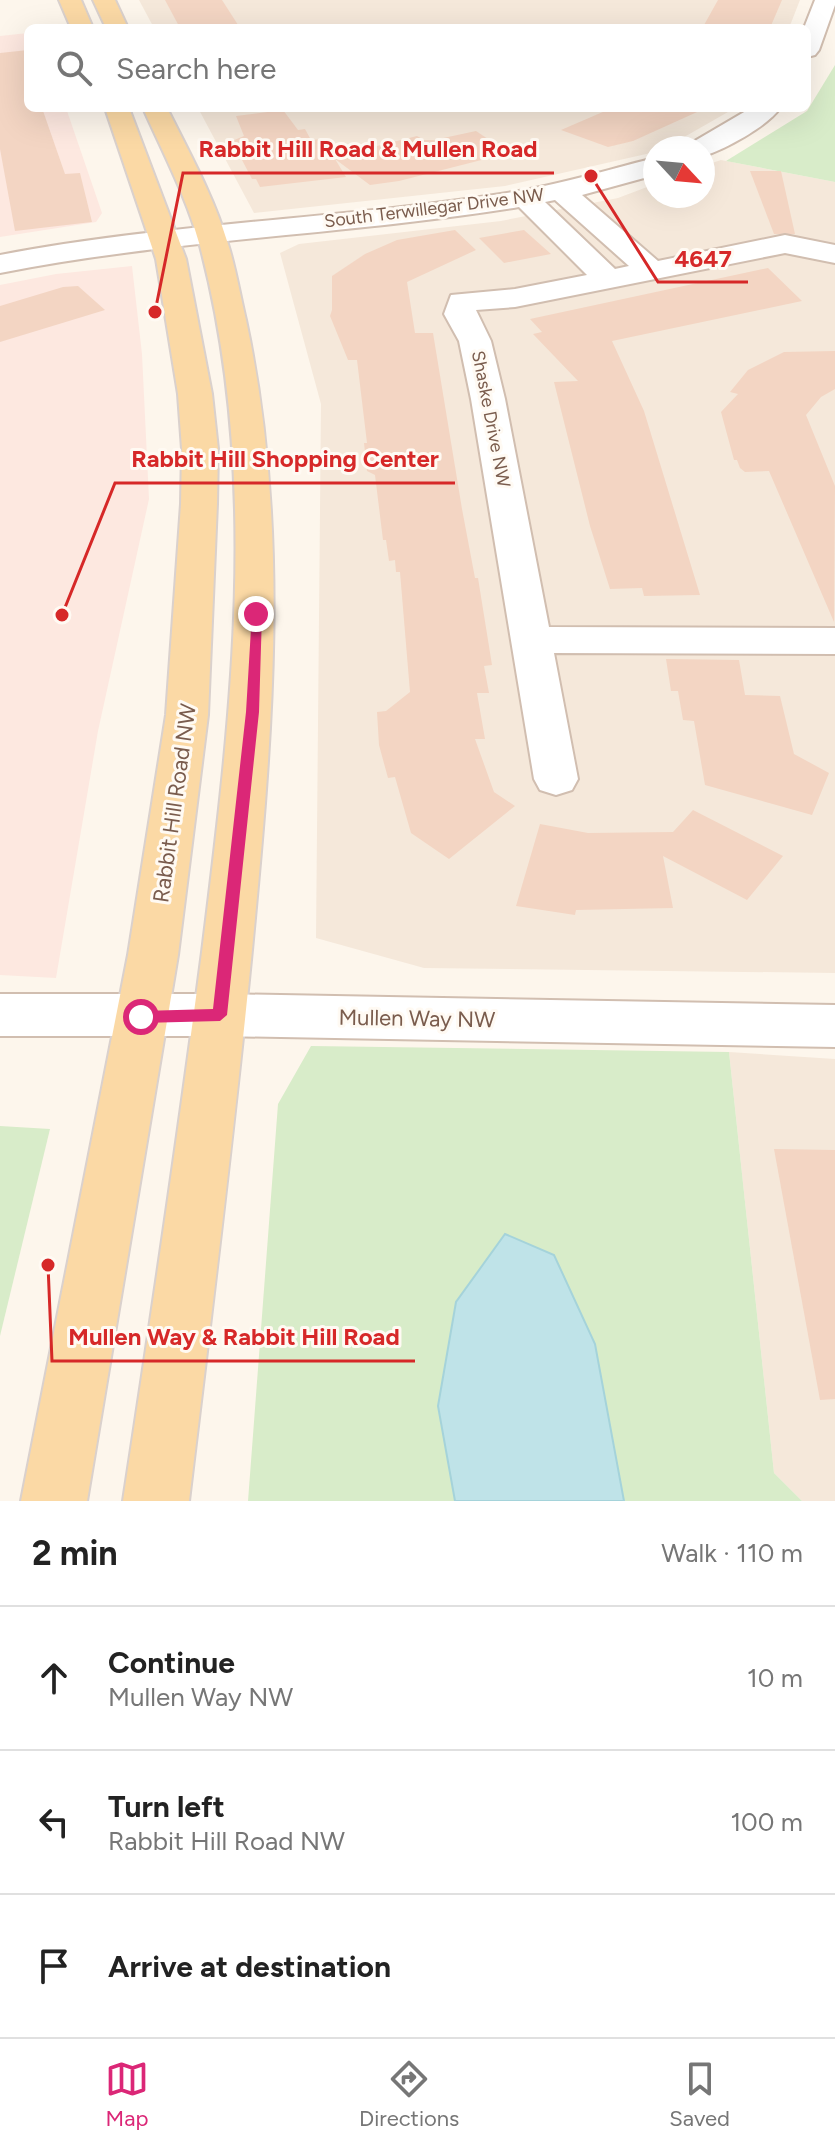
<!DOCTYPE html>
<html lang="en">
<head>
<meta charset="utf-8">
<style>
	:root { --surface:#fff; --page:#f2f2f2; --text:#222; --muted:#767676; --line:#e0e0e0; --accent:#db2777 }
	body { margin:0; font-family:Figtree,sans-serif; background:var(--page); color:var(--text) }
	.compass { position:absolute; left:643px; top:136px; width:72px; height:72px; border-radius:50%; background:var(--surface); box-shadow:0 8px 32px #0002; rotate:116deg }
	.stop { position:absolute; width:24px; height:24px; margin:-18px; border:6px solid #db2777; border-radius:50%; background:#fff }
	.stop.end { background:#db2777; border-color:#fff; box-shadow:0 2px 8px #0008 }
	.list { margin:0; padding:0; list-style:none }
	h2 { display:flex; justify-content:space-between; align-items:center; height:104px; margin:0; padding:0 32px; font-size:34px }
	h2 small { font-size:26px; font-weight:400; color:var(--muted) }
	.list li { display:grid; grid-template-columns:52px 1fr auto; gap:24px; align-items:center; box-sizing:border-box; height:144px; padding:0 32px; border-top:2px solid var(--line) }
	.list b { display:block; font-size:30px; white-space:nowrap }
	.list p { margin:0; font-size:26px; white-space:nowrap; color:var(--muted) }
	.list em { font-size:26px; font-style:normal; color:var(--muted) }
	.icon { flex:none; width:44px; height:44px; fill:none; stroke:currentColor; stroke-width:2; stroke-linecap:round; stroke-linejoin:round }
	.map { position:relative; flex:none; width:835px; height:1501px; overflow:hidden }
	.search { position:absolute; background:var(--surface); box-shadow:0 8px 32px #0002; left:24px; right:24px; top:24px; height:88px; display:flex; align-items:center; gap:20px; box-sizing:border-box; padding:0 28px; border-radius:12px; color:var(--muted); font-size:30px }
	.sheet { height:536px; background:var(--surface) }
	nav { display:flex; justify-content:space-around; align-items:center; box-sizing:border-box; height:112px; border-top:2px solid var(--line); background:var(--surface); font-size:22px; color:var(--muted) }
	nav a { display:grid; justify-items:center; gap:4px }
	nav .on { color:var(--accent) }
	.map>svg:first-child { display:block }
</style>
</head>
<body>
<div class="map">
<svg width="835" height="1501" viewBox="0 0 835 1501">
	<rect width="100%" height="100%" fill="#fdf6ec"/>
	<!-- residential -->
	<g fill="#f5e8da">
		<polygon points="139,0 800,0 789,28 154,28"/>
		<polygon points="198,108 735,108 665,148 655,148 655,152 505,186 254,213"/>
		<polygon points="721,160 835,182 835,973 424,968 316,938 321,404 280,253 299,244 501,221 618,198 655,184 655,196 703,196 703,166"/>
		<polygon points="729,1052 835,1059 835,1501 802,1501 774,1473"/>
	</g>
	<!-- commercial -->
	<g fill="#fde8e0">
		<polygon points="28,33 28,108 66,108 102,213 96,222 0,237 0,36"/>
		<polygon points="132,266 142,354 149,499 98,731 56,978 0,975 0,285 56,274"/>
	</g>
	<!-- green -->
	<g fill="#d8ecc9">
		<polygon points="835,65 835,182 726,161 807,111"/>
		<polygon points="311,1046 729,1052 774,1473 802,1501 248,1501 278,1104"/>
		<polygon points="0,1126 50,1129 0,1336"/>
	</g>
	<!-- water -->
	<polygon fill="#bfe3e8" stroke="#a5d3da" stroke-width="2" points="505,1234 554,1255 595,1344 624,1501 455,1501 438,1406 456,1302"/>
	<!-- building -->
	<g fill="#f3d5c3">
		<polygon points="165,0 222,0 240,28 180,28"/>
		<polygon points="718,0 782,0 770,28 704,25"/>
		<polygon points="28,50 28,108 42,108 65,174 80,173 92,222 15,231 0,149 0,53"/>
		<polygon points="612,108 706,108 633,141 608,147 561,130"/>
		<polygon points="283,110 298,130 305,129 311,140 323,139 333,157 417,136 424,140 434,140 476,131 509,153 399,181 370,185 335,159 346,177 260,187 256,179 252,179 232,141 244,136 236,116"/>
		<polygon points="750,171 781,171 795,234 774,234"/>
		<polygon points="455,230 476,250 407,282 415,333 433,333 462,509 475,578 478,578 492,665 484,666 489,693 477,693 485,739 475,739 494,792 515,806 449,859 411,833 395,777 388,778 379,745 377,712 386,711 410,692 400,572 396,572 395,560 389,561 386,540 383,540 375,475 367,471 364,443 367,443 357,360 348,360 330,316 332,310 332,276 365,254 397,240"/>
		<polygon points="524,230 551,254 504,263 479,238"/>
		<polygon points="768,268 802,301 612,341 644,411 700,595 644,596 642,588 610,589 590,526 554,382 578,381 533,334 542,332 530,319"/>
		<polygon points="78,286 105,310 0,342 0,306 63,287"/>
		<polygon points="835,351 835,389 821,397 806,415 835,486 834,622 769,471 745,472 740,468 737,460 734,460 721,412 738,394 730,392 748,370 784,352"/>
		<polygon points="666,659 739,660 745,695 780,696 794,754 829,773 812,815 705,785 694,721 683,720 678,691 671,691"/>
		<polygon points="693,810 783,856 747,900 663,856 673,908 576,910 575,915 516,906 540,824 588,833 673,832"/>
		<polygon points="774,1149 835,1150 835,1399 820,1400"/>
	</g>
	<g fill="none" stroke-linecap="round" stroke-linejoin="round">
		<defs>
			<g id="minor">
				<polygon points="815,0 835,0 835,5 819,50 815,55 807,57 807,28 804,28"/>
				<path d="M751,108h29c-12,18 -56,42 -77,48v-8h-14l4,-6z"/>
				<path d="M655,158v17l-73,20 76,66 127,-26 50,10v18l-50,-10 -270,54 -39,3 15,31 14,58 44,228 286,1v26l-281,-1 24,126 -6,11 -16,5 -16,-5 -6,-11 -63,-380 -12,-58 -15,-27 7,-19 64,-6 72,-14 -68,-68c-173,28 -347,32 -519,66v-18c172,-33 347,-36 519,-64 46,-8 91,-22 136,-33zM555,200l74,66 -14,3 -70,-67z"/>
				<polygon points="0,994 220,994 835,1005 835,1047 220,1036 0,1036"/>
			</g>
			<g id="major">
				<polygon points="59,0 81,0 93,28 71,28"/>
				<polygon points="93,0 115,0 128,28 106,28"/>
				<polygon points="105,108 129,108 186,259 212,394 218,449 217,504 208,715 178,955 87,1501 21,1501 128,955 166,715 181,504 182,449 178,394 156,259"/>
				<path d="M143,108h24c22,44 47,89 61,136 8,25 12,51 18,76 45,209 26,420 6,630 -18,184 -41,368 -63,551h-66c28,-183 55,-366 79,-549 29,-234 59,-475 -2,-706 -13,-48 -37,-93 -57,-138z"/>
			</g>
		</defs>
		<!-- minor casing -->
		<use href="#minor" stroke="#d1beb0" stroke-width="4"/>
		<!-- major casing -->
		<use href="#major" stroke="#dad1cd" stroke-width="4"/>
		<!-- minor -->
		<use href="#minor" fill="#fff" fill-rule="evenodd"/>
		<!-- major -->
		<use href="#major" fill="#fbd9a5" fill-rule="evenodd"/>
	</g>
	<!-- route -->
	<polygon fill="#db2777" points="252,612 262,614 259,712 227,1015 220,1021 141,1023 133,1017 141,1011 213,1009 246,712"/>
	<g text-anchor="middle" stroke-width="6" stroke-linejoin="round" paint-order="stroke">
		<!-- far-street labels -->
		<g font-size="18" fill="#7a5c4d" stroke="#fffaf3">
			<text transform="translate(434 208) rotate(-7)" y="6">South Terwillegar Drive NW</text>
			<text transform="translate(491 419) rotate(79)" y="6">Shaske Drive NW</text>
		</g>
		<!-- street labels -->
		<g font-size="22" fill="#7a5c4d" stroke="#fffaf3">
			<text transform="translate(174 803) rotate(-82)" y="8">Rabbit Hill Road NW</text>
			<text transform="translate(417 1018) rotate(1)" y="8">Mullen Way NW</text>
		</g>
	</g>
	<!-- callouts -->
	<path fill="none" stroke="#d62828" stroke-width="3" d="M155 312L183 173H554M591 176L658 282H748M62 615L115 483H455M48 1265L52 1361H415"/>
	<g fill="#d62828" stroke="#fffaf3" stroke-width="3">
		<circle cx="155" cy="312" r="8"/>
		<circle cx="591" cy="176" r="8"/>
		<circle cx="62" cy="615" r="8"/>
		<circle cx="48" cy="1265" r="8"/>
	</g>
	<g font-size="24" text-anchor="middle" font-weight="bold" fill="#d62828" stroke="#fffaf3" stroke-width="6" stroke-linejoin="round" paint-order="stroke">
		<text x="368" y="157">Rabbit Hill Road &amp; Mullen Road</text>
		<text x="703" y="267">4647</text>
		<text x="285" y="467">Rabbit Hill Shopping Center</text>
		<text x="234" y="1345">Mullen Way &amp; Rabbit Hill Road</text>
	</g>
</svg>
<svg class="compass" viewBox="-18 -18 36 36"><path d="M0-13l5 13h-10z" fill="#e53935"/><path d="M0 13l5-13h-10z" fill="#767676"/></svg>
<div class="stop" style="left:141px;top:1017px"></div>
<div class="stop end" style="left:256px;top:614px"></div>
<div class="search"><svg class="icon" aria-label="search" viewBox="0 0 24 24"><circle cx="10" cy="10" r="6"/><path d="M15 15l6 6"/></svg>Search here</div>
</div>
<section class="sheet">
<h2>2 min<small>Walk · 110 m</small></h2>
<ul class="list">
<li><svg class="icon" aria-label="ahead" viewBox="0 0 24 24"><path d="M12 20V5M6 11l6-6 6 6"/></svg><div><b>Continue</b><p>Mullen Way NW</p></div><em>10 m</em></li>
<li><svg class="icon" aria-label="left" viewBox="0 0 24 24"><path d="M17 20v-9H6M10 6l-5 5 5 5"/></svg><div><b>Turn left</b><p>Rabbit Hill Road NW</p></div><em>100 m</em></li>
<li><svg class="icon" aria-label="arrive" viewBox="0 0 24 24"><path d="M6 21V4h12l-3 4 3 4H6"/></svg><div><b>Arrive at destination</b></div></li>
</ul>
</section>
<nav>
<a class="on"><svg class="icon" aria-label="map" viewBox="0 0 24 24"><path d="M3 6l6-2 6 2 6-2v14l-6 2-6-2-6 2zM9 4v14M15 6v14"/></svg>Map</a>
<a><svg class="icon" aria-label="directions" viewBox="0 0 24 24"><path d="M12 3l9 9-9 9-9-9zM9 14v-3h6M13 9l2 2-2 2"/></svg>Directions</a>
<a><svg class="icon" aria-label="saved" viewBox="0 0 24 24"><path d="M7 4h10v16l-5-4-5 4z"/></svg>Saved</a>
</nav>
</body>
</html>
